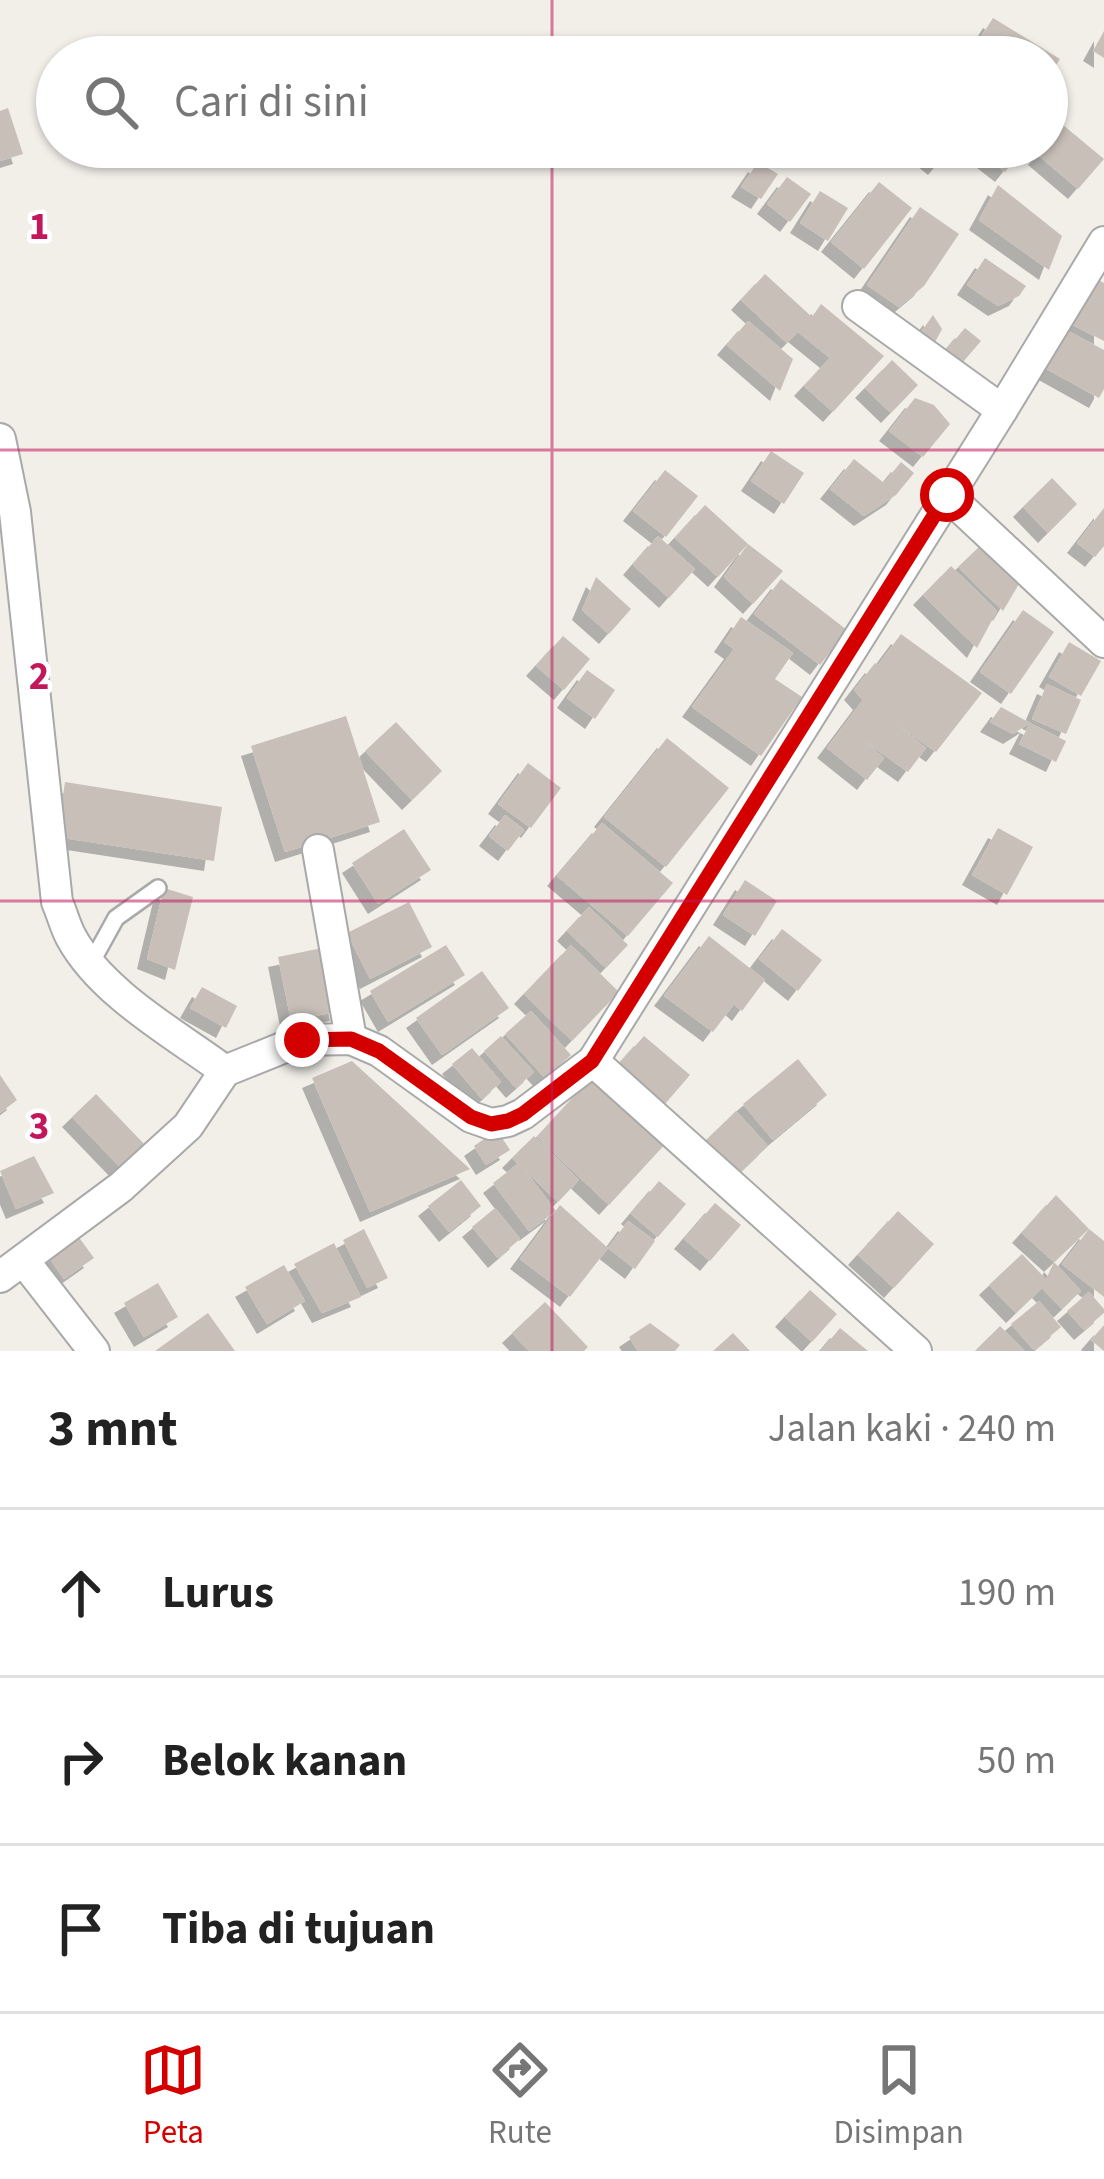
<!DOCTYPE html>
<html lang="id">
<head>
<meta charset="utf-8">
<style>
	:root { --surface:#fff; --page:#f2f2f2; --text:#222; --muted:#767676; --line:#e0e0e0; --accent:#d40000 }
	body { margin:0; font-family:"Source Sans 3",sans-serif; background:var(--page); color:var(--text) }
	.stop { position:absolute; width:36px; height:36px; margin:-27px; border:9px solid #d40000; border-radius:50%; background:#fff }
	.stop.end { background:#d40000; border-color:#fff; box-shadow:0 3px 12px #0008 }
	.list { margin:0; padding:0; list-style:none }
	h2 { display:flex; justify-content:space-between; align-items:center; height:156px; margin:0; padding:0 48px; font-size:51px }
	h2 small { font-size:39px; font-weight:400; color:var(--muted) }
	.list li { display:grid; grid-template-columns:78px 1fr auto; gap:36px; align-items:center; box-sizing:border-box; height:168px; padding:0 48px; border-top:3px solid var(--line) }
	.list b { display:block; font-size:45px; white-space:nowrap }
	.list em { font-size:39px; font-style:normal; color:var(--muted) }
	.icon { flex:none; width:66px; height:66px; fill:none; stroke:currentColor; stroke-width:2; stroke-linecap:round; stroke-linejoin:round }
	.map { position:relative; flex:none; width:1104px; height:1351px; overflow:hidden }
	.search { position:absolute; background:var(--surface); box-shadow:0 3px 9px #0004; left:36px; right:36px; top:36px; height:132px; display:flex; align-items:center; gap:30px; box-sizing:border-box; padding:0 42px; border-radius:66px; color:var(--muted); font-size:45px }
	.sheet { height:660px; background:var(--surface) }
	nav { display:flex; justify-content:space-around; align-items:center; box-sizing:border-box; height:168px; border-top:3px solid var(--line); background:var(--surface); font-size:33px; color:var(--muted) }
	nav a { display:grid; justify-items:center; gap:6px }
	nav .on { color:var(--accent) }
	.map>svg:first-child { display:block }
</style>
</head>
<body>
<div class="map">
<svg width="1104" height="1351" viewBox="0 0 1104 1351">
	<defs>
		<filter id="shadow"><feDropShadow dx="-10" dy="10" stdDeviation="0" flood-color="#0004"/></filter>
	</defs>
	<rect width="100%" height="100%" fill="#f2efe9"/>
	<!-- building -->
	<g fill="#c7bfb8" filter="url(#shadow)">
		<polygon points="993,18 1060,59 1047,79 1047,57 968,57"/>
		<polygon points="1104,31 1104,58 1093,51"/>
		<polygon points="8,108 23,154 0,161 0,111"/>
		<polygon points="1063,125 1104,159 1078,189 1038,155"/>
		<polygon points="933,147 953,147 938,165 927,156"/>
		<polygon points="973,147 1025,147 1005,172"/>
		<polygon points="758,162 778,174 761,199 741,187"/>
		<polygon points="787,177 811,194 790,222 767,204"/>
		<polygon points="879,182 912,208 864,269 831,242"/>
		<polygon points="998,185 1062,236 1049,270 979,220"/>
		<polygon points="820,191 848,208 828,241 800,223"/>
		<polygon points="920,207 959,234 924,286 899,307 867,285"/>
		<polygon points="985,258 1026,286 1019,296 998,306 967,285"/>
		<polygon points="765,274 812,317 821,304 884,356 833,412 804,386 830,358 798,332 787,343 741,300"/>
		<polygon points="1092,277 1104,283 1104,341 1069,323"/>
		<polygon points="933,315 942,329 932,348 919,335"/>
		<polygon points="748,321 793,359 780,391 727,345"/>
		<polygon points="965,328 981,341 957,369 942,355"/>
		<polygon points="1066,330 1104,350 1104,389 1099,398 1045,368"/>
		<polygon points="892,360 918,385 891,413 865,388"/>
		<polygon points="915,398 934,405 950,424 923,457 889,431"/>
		<polygon points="771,451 804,473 784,504 751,481"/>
		<polygon points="854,459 884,483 901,462 914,473 896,495 864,516 830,489"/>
		<polygon points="665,470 698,496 666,537 633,511"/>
		<polygon points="1052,478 1077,504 1048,533 1023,507"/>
		<polygon points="705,505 748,544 718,577 675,538"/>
		<polygon points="1104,508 1104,546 1095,557 1077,543"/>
		<polygon points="658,536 695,569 669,598 633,565"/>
		<polygon points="748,544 783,571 753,604 724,577"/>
		<polygon points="980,546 1019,584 1003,611 958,567"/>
		<polygon points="951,566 997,611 977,648 923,595"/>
		<polygon points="596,577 631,609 609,634 582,610"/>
		<polygon points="781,579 847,630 820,665 754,614"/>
		<polygon points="1023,610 1054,632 1011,694 980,672"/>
		<polygon points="741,617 793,653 775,679 802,697 761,756 692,707 734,649 724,642"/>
		<polygon points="901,634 982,693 936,752 895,723 926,748 908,772 862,739 884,758 867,780 827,748 863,700 854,690 875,663 878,665"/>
		<polygon points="563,636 590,659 564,690 536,666"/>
		<polygon points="1069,642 1101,661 1081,696 1049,677"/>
		<polygon points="587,670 615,690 595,719 567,698"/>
		<polygon points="1047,684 1081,700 1066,734 1032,719"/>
		<polygon points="1001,707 1030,723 1013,734 990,722"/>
		<polygon points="346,716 380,822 285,852 251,746"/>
		<polygon points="396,722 442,771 412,800 365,751"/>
		<polygon points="1030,723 1066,741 1056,762 1019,744"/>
		<polygon points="667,738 729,788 666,867 604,817"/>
		<polygon points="528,763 561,788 531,828 498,804"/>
		<polygon points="65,782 222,807 214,861 57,837"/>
		<polygon points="505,815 524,830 508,851 489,836"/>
		<polygon points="602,823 673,883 628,936 557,876"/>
		<polygon points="998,828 1033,847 1007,895 972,875"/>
		<polygon points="404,829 431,870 378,904 352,863"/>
		<polygon points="745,880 777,901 755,936 723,915"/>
		<polygon points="164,888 193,897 175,970 147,959"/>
		<polygon points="409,902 432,947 370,979 347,933"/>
		<polygon points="589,907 628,945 606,968 567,931"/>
		<polygon points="782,929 822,960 798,991 759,959"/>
		<polygon points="709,936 765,980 742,1011 734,1004 713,1032 664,996"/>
		<polygon points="446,945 465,975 388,1022 370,991"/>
		<polygon points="571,945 619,992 572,1041 524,994"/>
		<polygon points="327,947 340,1011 291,1021 278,957"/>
		<polygon points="482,971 509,1008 442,1055 416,1018"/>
		<polygon points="202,987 237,1006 226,1028 190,1008"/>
		<polygon points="531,1011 571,1055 545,1078 505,1034"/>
		<polygon points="501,1036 534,1072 516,1088 484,1051"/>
		<polygon points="644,1036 690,1075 665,1104 619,1064"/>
		<polygon points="472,1048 501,1082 482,1099 452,1064"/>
		<polygon points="798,1059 827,1095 773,1140 743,1104"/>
		<polygon points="352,1061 470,1169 370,1212 312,1078"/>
		<polygon points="596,1073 668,1141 609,1205 537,1137"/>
		<polygon points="0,1075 17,1100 0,1113"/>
		<polygon points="96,1094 147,1147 123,1170 72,1117"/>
		<polygon points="736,1111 768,1146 737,1176 704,1142"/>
		<polygon points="497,1130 510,1150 486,1165 474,1146"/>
		<polygon points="534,1136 579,1180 558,1202 512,1158"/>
		<polygon points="34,1156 54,1193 16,1209 0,1171"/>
		<polygon points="519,1163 556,1211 529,1231 493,1183"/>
		<polygon points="461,1180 481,1206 449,1232 428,1206"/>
		<polygon points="659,1181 686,1204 658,1237 631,1214"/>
		<polygon points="1056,1195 1089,1229 1054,1262 1022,1233"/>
		<polygon points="715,1203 741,1225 710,1261 684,1239"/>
		<polygon points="560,1205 608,1248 570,1297 520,1259"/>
		<polygon points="495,1208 520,1239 498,1258 472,1227"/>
		<polygon points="898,1211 934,1244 894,1288 858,1255"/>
		<polygon points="628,1221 655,1241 635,1269 608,1248"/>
		<polygon points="364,1229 388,1278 367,1288 343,1240"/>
		<polygon points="1089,1229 1104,1241 1104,1297 1062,1264"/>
		<polygon points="75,1232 94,1258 64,1279 46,1253"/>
		<polygon points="334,1243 361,1297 322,1313 294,1264"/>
		<polygon points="1022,1254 1046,1279 1054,1262 1081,1291 1062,1309 1042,1288 1016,1313 989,1285"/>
		<polygon points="284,1265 305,1301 267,1324 245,1287"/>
		<polygon points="158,1283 178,1317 144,1337 124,1303"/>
		<polygon points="810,1290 837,1314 812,1342 785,1317"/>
		<polygon points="1089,1292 1104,1309 1104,1313 1084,1330 1067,1311"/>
		<polygon points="1039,1301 1061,1327 1034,1350 1011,1324"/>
		<polygon points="545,1302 588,1347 584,1351 529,1351 512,1333"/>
		<polygon points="208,1313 235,1351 155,1351"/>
		<polygon points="650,1323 680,1345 675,1351 638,1351 629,1337"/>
		<polygon points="1104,1325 1104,1351 1091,1340"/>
		<polygon points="1000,1326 1025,1351 975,1351"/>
		<polygon points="840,1328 868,1351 821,1351"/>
		<polygon points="733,1333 750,1351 713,1351"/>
	</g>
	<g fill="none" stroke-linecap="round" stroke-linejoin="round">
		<defs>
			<polyline id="service" points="90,965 116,918 158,888"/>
			<g id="minor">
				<polyline points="858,306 1002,410"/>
				<path d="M0,439l15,73 42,390c5,11 8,24 14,35 30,56 104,97 154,134"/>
				<polyline points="947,495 1104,642"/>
				<polyline points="318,850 351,1039"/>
				<polyline points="593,1061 916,1351"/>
				<polyline points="24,1261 94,1351"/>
				<polyline points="0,1277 121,1187 188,1126 225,1071 302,1040 351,1039 379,1051 471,1117 491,1124 508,1121 523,1114 593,1061 1002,410 1104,242"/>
			</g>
		</defs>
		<!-- service casing -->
		<use href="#service" stroke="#a9a9a9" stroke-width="20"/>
		<!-- minor casing -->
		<use href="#minor" stroke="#a9a9a9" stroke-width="34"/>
		<!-- service -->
		<use href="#service" stroke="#fff" stroke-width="15"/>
		<!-- minor -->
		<use href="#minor" stroke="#fff" stroke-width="30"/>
	</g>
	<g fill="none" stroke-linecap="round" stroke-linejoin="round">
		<!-- route -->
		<polyline stroke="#d40000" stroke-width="15" points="302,1040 351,1039 379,1051 471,1117 491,1124 508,1121 523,1114 592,1061 947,495"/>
	</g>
	<!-- grid -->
	<path fill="none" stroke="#c2185b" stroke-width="3" stroke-opacity="0.55" d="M552,0v57M552,147v1204M0,450h1104M0,901h1104"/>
	<g font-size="39" text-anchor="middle" font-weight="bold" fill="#c2185b" stroke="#fff" stroke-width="9" stroke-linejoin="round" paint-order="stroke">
		<text x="39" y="239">1</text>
		<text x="39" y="689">2</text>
		<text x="39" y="1139">3</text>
	</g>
</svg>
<div class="stop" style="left:947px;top:495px"></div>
<div class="stop end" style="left:302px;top:1040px"></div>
<div class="search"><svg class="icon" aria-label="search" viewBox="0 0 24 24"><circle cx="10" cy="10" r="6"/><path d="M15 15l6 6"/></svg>Cari di sini</div>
</div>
<section class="sheet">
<h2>3 mnt<small>Jalan kaki · 240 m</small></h2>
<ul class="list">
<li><svg class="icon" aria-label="ahead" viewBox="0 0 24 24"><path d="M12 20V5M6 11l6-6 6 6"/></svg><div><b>Lurus</b></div><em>190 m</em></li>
<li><svg class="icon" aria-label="right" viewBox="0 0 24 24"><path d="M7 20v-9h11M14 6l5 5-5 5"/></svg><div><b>Belok kanan</b></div><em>50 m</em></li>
<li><svg class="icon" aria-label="arrive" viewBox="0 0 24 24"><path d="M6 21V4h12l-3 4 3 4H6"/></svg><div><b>Tiba di tujuan</b></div></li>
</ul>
</section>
<nav>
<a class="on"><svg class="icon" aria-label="map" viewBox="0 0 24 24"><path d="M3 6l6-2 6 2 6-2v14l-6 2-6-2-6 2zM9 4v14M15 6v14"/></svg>Peta</a>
<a><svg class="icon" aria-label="directions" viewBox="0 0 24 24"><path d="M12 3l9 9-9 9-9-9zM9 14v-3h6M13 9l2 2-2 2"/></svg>Rute</a>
<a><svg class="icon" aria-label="saved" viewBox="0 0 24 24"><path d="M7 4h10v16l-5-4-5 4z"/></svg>Disimpan</a>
</nav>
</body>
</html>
